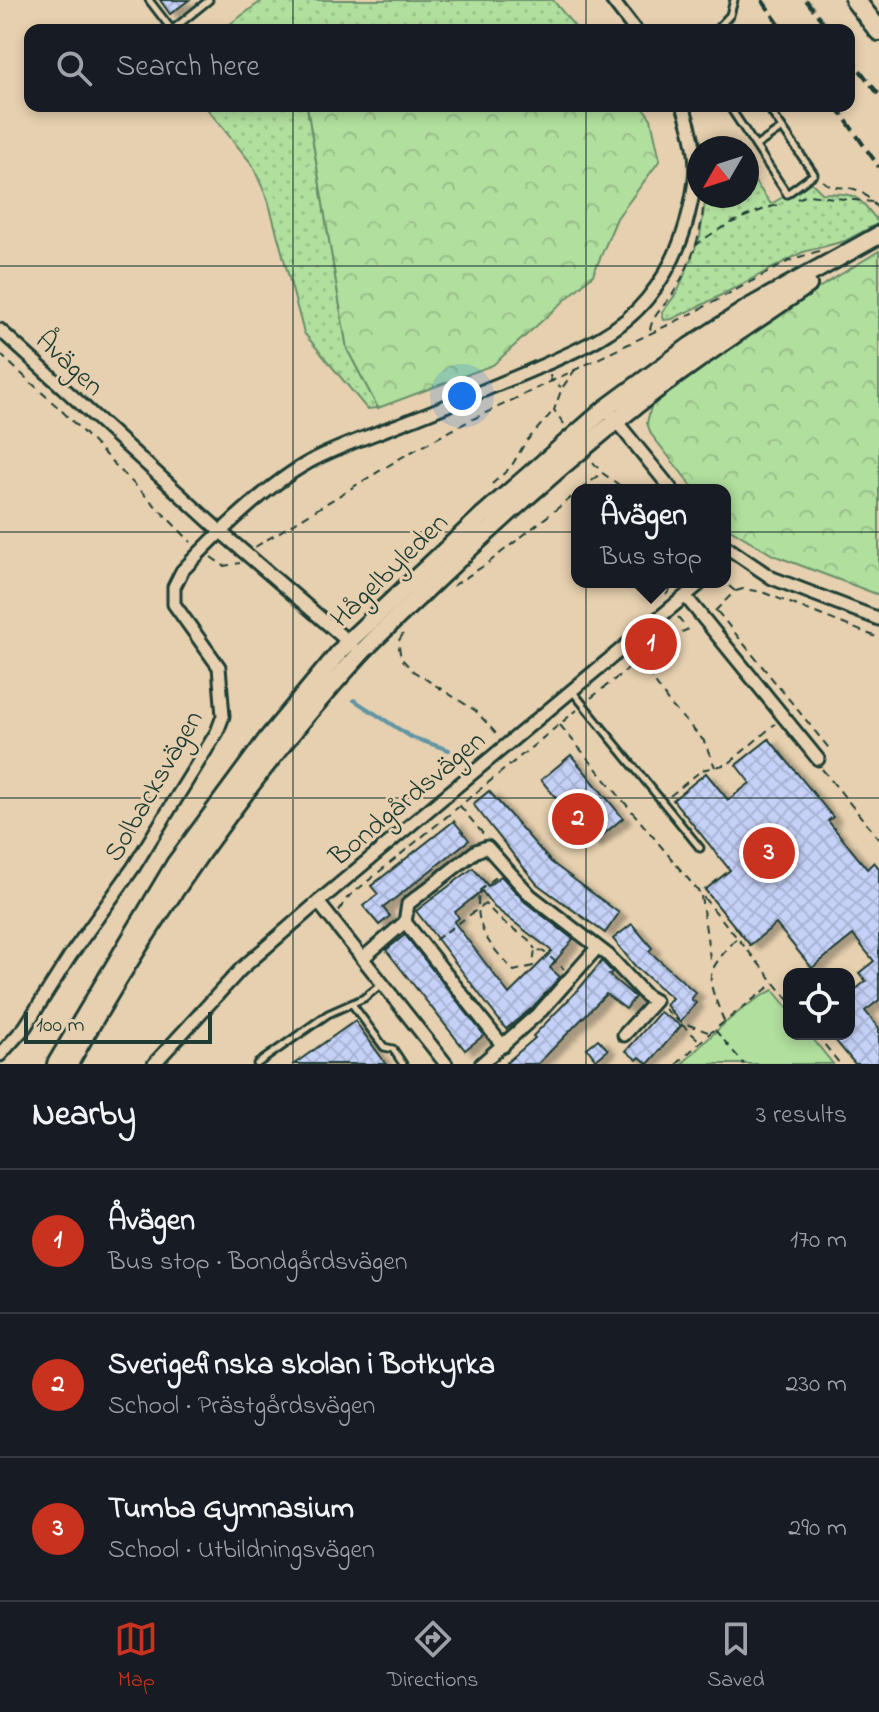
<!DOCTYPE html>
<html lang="en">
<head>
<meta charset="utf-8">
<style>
	:root { --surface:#171b24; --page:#20242c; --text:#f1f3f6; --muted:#9ea1a6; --line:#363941; --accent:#c8321e }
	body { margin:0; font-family:"Indie Flower",sans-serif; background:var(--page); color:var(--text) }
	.controls { position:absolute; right:24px; bottom:24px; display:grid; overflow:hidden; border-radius:16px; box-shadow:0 4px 12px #0003 }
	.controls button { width:72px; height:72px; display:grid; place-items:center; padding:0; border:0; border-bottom:2px solid var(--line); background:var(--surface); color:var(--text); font:40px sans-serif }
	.compass { position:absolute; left:687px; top:136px; width:72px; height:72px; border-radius:50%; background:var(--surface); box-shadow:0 4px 12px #0003; rotate:231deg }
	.scale { position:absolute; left:24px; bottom:20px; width:188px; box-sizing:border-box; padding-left:8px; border:4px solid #1f3d34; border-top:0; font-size:22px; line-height:28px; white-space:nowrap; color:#1f3d34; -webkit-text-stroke:6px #e6d0af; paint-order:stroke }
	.you { position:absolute; left:462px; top:396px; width:28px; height:28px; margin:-20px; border:6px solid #fff; border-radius:50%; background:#1a73e8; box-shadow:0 0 0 12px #1a73e833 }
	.badge { display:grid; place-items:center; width:52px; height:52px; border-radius:50%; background:var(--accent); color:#fff; font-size:26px; font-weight:700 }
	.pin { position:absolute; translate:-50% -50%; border:4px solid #fff; box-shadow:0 2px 8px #0006 }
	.popup { position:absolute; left:571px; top:484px; width:160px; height:104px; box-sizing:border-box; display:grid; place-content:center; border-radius:16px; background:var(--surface); filter:drop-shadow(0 2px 6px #0005); font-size:26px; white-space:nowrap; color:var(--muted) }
	.popup b { font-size:30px; color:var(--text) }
	.popup::after { content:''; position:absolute; left:50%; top:100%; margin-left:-16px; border:16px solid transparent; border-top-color:var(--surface) }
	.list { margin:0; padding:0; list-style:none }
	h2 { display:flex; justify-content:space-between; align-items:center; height:104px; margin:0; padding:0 32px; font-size:34px }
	h2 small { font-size:26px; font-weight:400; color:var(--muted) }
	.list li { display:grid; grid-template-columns:52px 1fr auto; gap:24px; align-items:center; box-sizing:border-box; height:144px; padding:0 32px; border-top:2px solid var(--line) }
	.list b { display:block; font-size:30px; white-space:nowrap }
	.list p { margin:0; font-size:26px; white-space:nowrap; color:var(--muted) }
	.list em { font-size:26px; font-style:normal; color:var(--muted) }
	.icon { flex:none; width:44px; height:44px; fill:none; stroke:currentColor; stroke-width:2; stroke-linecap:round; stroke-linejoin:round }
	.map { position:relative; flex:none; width:879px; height:1064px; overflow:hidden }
	.search { position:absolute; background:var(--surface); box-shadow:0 4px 12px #0003; left:24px; right:24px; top:24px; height:88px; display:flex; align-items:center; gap:20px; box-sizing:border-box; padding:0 28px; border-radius:16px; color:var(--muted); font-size:30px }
	.sheet { height:536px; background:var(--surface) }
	nav { display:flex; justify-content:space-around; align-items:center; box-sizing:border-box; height:112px; border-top:2px solid var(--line); background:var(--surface); font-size:22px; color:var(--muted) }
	nav a { display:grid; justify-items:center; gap:4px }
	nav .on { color:var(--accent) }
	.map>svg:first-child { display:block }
</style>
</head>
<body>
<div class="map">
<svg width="879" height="1064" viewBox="0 0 879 1064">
	<defs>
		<pattern id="grass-dots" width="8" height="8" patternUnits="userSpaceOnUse" patternTransform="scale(2)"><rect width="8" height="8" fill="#b1df9e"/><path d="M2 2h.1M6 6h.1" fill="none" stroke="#98c089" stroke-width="1.8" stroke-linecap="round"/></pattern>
		<pattern id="forest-crowns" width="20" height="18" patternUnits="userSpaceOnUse" patternTransform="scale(2)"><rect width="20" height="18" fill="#b1df9e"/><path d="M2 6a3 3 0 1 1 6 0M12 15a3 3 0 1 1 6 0" fill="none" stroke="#98c089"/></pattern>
		<pattern id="building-cross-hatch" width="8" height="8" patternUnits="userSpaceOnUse" patternTransform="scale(2)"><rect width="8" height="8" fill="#c6d1f8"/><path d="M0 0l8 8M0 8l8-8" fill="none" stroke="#aab4d5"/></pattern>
		<filter id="shadow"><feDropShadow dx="8" dy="4.5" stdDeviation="2" flood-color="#0004"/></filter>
	</defs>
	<rect width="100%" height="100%" fill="#e6d0af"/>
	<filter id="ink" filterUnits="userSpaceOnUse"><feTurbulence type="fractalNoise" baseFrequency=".0125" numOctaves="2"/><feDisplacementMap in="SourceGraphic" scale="16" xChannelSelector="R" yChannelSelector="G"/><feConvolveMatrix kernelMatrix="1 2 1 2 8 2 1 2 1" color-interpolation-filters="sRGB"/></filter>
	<g filter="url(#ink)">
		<!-- grass -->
		<g fill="url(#grass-dots)" stroke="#688e69" stroke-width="2">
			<polygon points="263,0 553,0 575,27 522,30 222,30"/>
			<polygon points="205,106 307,106 347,349 378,408 367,409 304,333 268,200 252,164"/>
			<path d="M747,171l24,33 39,-23 12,12c37,1 35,2 57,30l-34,18 -42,11 -99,52 -32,15 -8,1 -2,-7 16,-22 22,-55 6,-40h41z"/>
		</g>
		<!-- forest -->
		<g fill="url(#forest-crowns)" stroke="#688e69" stroke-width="2">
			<polygon points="307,106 642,106 651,119 660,160 617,218 593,275 493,365 378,408 347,349"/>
			<polygon points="879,251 879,595 773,555 725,526 725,490 695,490 651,434 647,423 651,406 680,381 776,314"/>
		</g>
		<!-- green -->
		<path fill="#b1df9e" stroke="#688e69" stroke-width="2" d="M773,990l16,20v24h20l24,30h-151c28,-27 56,-57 91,-74z"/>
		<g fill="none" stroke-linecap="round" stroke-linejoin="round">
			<!-- stream -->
			<polyline stroke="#6295a5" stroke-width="4" points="354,700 411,737 449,750"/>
		</g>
		<!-- building -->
		<g fill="url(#building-cross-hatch)" stroke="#1f3d34" stroke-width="2" fill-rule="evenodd" filter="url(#shadow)">
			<polygon points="160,0 189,0 170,14"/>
			<polygon points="769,739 833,817 828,821 867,869 874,862 879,868 879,1000 865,1011 879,1028 879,1064 855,1064 830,1034 849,1034 849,995 866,981 859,973 874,961 853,935 812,968 776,924 750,945 705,890 730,870 673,800 706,773 728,800 750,783 736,765"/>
			<polygon points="571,755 623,818 593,843 541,780"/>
			<polygon points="489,791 551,862 619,913 605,933 537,884 524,868 473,804"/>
			<polygon points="454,821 469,840 383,908 390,916 379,925 363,906 378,894 371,886"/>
			<path d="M473,868l15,18 13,-10 24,26 48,37 -23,29 10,9 -27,30 -27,22 -90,-118zM482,891l12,16 58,44 -43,43 -55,-72 5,-4 -4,-6z"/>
			<polygon points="632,924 652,948 649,951 696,993 691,999 696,1003 680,1022 666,1005 672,998 635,966 613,939"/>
			<polygon points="405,935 484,1035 465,1050 386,950"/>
			<polygon points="602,961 612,972 609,975 635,997 626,1009 606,994 538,1064 505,1064 535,1038 533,1036 578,990"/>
			<polygon points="660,1012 681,1026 648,1064 640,1057 637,1060 626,1051"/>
			<polygon points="355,1021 386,1064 294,1064"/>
			<polygon points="598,1039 608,1050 596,1060 587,1048"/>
		</g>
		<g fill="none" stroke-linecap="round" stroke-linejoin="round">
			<defs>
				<g id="lane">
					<polyline points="149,0 172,30 209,0"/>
					<polyline points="716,30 730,15 734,0"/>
					<polyline points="729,106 787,194 814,174 767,106"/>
					<polyline points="756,146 782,128"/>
					<polyline points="573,692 700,848"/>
					<polyline points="352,1004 384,1047 393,1049 403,1064"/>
					<polyline points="257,1064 328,1014 364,998 382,984"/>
				</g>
				<g id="street">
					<polyline points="612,0 635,30"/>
					<polyline points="0,330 222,533 352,645"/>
					<polyline points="612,416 672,490"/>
					<polyline points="725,546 772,578 879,619"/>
					<polyline points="686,597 818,759"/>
					<polyline points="318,902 446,1064"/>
					<polyline points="405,922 503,1046"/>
					<polyline points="363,958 405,922 408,904 476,851 487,847 530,895 608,955 646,996 655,1001 624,1035"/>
					<path d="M0,1055l25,-28 45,-71 63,-88 84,-136 6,-16 -4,-49 -45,-63v-17l8,-16c34,-36 86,-87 129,-110 26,-14 56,-24 84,-35 45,-17 90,-36 135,-55 41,-18 88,-36 117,-72 19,-23 31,-47 39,-75 13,-49 14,-70 -3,-118"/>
					<polyline points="154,1064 241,969 318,902 702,582"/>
					<polyline points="481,1064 541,1011 597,948"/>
				</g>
				<g id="secondary">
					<polyline points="56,1064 175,864 268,738 348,642 482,516 605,409 689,347 750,307 879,235"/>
					<path d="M69,1064c79,-143 180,-289 291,-410 22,-23 46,-45 69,-67 60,-58 122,-113 186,-165 61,-50 128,-93 193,-137"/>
				</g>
				<polyline id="primary" points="855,0 879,31"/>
			</defs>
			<!-- lane casing -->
			<use href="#lane" stroke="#1f3d34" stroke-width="11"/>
			<!-- street casing -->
			<use href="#street" stroke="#1f3d34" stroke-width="17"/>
			<!-- secondary casing -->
			<use href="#secondary" stroke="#1f3d34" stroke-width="22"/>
			<!-- primary casing -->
			<use href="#primary" stroke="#1f3d34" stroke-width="24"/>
			<!-- path -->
			<g stroke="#1f3d34" stroke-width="2" stroke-dasharray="8 6" stroke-linecap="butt">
				<path d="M823,181c10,9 19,5 31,8 11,3 18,13 25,21"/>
				<polyline points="797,199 808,195 872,202"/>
				<path d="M695,246c26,-21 56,-33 88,-43"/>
				<path d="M650,330c2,-15 16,-25 24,-38 15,-25 28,-56 29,-86"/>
				<polyline points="0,354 62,411 191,542"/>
				<polyline points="550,375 551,380 561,387"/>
				<polyline points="564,424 554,410 562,388 577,367"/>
				<polyline points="593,462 601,472 626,490"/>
				<polyline points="492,484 511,467 525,443 554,410"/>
				<polyline points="581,490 601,473"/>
				<polyline points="255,547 404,456 467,422 695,312 793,259 819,251"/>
				<polyline points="211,557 224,566 240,563"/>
				<polyline points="453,586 488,563 577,493"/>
				<polyline points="736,591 743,589 762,592 879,638"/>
				<polyline points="666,595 675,582"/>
				<polyline points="715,611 735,591 724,582"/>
				<polyline points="717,611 832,752"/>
				<polyline points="678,617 687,628"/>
				<polyline points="403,634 398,642 401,658 413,671 476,711 499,737"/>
				<polyline points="640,660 669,703 704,741 715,767"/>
				<polyline points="591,698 667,638 694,627"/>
				<polyline points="560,725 789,1000"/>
				<polyline points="822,769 879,839"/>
				<polyline points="670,796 702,770 728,764 775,724"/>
				<polyline points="460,806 484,835"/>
				<path d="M496,877l-17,14c-5,39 10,53 35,80l19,-5 2,-17 9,3 20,17"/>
				<polyline points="701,896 711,965"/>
				<polyline points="339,911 346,899 577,710"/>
				<polyline points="435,940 485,904 503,922 528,939 535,949"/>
				<polyline points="665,1009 678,1021 708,1032"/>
				<path d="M724,1021c-18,-46 -21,-45 12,-82"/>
				<polyline points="681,1024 700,1041"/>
				<polyline points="715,1030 744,1064"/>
				<polyline points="816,1034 840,1064"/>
				<polyline points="677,1064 710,1033 774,983"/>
			</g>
			<!-- lane -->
			<use href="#lane" stroke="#e6d0af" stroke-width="5"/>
			<!-- street -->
			<use href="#street" stroke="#e6d0af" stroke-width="11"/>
			<!-- secondary -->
			<use href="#secondary" stroke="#e6d0af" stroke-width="16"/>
			<!-- primary -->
			<use href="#primary" stroke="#e6d0af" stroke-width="18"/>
			<!-- rail -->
			<g stroke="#1f3d34" stroke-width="4" stroke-dasharray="12 6" stroke-linecap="butt">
				<polyline points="762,0 783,30"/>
				<polyline points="806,0 829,30"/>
				<polyline points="849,56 879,95"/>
				<polyline points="836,106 879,167"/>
			</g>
		</g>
	</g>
	<!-- grid -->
	<path fill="none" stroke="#1f3d34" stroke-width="2" stroke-opacity="0.55" d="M293,0v30M586,0v30M293,106v958M586,106v958M0,266h879M0,532h879M0,798h879"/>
	<g text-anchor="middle" stroke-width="6" stroke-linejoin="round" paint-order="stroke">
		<!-- street labels -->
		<g font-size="28" fill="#1f3d34" stroke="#e6d0af">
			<text transform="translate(71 362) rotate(43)" y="10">Åvägen</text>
			<text transform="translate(388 569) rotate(-44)" y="10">Hågelbyleden</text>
			<text transform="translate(152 785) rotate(-60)" y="10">Solbacksvägen</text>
			<text transform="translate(406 797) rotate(-40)" y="10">Bondgårdsvägen</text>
		</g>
	</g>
</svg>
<div class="controls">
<button><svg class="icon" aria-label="locate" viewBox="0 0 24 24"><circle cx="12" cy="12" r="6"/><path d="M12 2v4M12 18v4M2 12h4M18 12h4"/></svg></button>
</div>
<svg class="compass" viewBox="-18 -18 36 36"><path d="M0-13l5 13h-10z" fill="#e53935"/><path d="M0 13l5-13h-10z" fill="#9ea1a6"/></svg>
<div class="scale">100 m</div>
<div class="you"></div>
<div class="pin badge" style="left:651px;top:644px">1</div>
<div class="popup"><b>Åvägen</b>Bus stop</div>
<div class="pin badge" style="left:578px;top:819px">2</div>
<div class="pin badge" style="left:769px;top:853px">3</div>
<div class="search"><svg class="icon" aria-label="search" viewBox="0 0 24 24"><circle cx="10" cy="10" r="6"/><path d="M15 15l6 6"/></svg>Search here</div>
</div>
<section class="sheet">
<h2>Nearby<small>3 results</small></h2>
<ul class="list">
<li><span class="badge">1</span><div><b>Åvägen</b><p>Bus stop · Bondgårdsvägen</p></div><em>170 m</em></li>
<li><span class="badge">2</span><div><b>Sverigefinska skolan i Botkyrka</b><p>School · Prästgårdsvägen</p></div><em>230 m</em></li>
<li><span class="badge">3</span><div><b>Tumba Gymnasium</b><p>School · Utbildningsvägen</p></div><em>290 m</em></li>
</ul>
</section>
<nav>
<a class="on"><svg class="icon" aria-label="map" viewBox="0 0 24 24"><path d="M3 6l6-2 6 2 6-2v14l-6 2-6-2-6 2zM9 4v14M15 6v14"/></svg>Map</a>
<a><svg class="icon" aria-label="directions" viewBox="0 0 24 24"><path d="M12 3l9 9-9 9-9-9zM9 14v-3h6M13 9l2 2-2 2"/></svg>Directions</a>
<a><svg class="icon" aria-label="saved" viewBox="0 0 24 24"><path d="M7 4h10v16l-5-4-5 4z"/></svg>Saved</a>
</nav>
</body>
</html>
